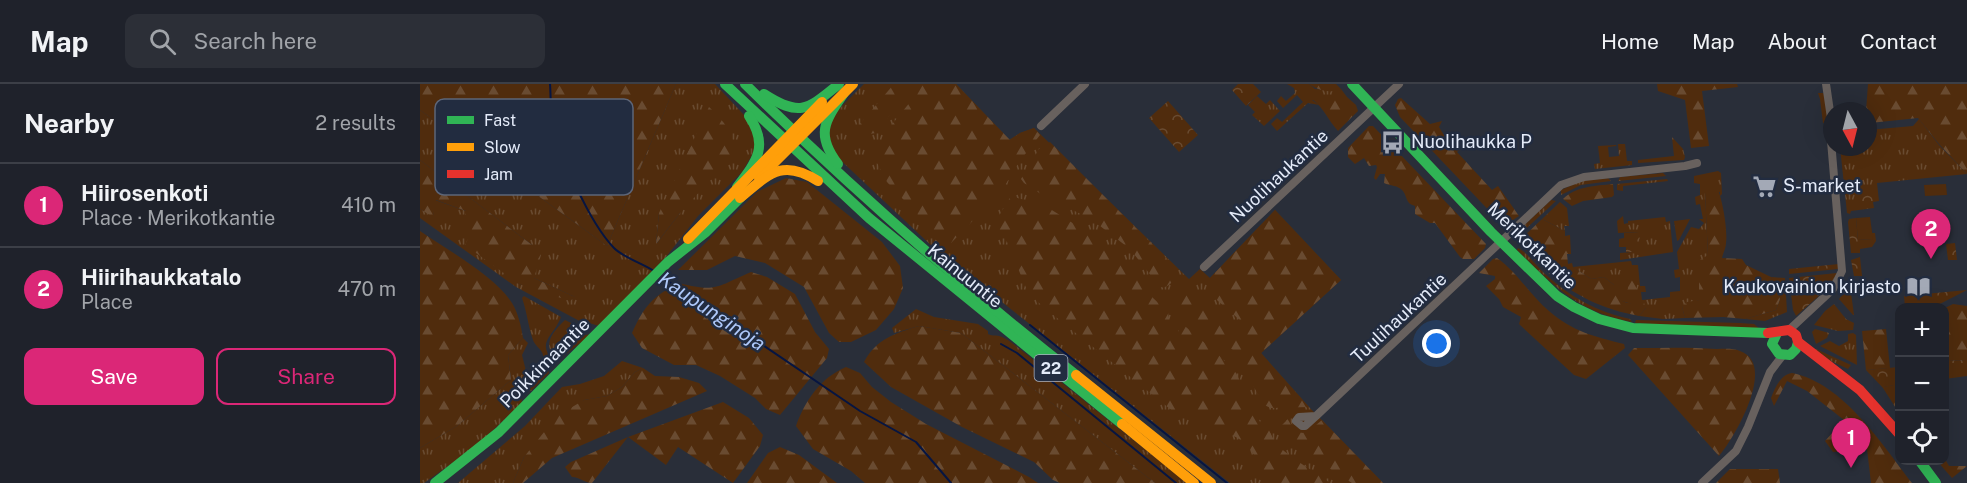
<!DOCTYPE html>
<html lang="en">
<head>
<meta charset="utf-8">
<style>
	:root { --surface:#1f222b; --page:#2c2f37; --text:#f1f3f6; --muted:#a1a4a9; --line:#3c3f47; --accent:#db2777 }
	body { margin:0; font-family:"Public Sans",sans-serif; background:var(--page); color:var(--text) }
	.controls { position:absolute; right:18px; bottom:18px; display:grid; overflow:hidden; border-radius:12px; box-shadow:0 6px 24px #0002 }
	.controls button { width:54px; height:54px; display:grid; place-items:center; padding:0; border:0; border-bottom:2px solid var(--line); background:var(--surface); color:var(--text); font:30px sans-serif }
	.compass { position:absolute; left:1403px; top:18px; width:54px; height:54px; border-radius:50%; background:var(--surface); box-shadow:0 6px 24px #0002; rotate:173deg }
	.you { position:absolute; left:1017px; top:260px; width:21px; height:21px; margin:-15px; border:4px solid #fff; border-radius:50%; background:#1a73e8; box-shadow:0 0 0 9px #1a73e833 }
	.badge { display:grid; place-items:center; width:39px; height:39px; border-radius:50%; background:var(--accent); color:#fff; font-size:20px; font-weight:700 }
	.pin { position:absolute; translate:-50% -50px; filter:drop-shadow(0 2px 3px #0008) }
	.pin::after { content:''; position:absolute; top:32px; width:21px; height:18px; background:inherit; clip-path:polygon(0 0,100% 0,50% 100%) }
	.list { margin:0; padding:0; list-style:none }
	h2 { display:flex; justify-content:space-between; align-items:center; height:78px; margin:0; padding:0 24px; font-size:26px }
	h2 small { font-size:20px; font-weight:400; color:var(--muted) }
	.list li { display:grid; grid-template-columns:39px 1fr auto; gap:18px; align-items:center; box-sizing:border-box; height:84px; padding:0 24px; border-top:2px solid var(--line) }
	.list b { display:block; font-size:22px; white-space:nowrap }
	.list p { margin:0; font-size:20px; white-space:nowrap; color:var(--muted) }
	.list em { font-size:20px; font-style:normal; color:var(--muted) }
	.actions { display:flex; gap:12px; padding:18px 24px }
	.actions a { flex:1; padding:14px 0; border:2px solid var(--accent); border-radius:12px; text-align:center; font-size:21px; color:var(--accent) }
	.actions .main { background:var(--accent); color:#fff }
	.icon { flex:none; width:33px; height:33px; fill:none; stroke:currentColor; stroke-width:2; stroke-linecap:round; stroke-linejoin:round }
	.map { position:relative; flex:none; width:1547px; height:399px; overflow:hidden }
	header { display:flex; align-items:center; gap:36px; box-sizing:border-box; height:84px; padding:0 30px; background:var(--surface); border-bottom:2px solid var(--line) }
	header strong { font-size:28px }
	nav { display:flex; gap:33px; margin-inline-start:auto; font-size:21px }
	.search { width:420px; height:54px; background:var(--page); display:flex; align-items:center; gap:15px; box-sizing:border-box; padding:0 21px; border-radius:12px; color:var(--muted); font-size:22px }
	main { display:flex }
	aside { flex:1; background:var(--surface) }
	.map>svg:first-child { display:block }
</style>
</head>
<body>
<header>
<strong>Map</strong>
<div class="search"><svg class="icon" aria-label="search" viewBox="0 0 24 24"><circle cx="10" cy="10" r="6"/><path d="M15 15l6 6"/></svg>Search here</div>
<nav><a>Home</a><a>Map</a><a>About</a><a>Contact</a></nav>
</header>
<main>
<aside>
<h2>Nearby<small>2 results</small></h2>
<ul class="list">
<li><span class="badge">1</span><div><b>Hiirosenkoti</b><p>Place · Merikotkantie</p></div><em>410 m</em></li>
<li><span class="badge">2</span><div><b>Hiirihaukkatalo</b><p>Place</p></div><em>470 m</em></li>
</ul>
<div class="actions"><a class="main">Save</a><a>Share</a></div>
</aside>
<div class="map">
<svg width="1547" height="399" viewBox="0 0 1547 399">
	<defs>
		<pattern id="grass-tufts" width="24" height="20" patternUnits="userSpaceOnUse" patternTransform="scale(1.5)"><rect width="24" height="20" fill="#502c0d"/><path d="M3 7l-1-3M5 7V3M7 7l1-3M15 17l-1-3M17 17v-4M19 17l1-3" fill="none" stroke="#694b31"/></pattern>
		<pattern id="forest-firs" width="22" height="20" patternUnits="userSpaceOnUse" patternTransform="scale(1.5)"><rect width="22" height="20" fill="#502c0d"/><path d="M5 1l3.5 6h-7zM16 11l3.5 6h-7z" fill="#694b31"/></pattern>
		<pattern id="park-crowns" width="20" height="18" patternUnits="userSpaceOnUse" patternTransform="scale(1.5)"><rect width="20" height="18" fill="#502c0d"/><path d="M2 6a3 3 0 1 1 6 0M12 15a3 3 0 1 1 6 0" fill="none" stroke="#694b31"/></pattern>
	</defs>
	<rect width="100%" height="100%" fill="#292e39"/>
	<!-- grass -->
	<g fill="url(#grass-tufts)" fill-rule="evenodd">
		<path d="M256,0h39l30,32 13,29 -16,27 -44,44 -32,41 -67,69 -10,-3 -2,2 -71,-38 -96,-69v-9l13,7 2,-16 31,11 53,73 56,13 -41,-19 -2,-33 -112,-85v-50l187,136zM239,129h21l-23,30h-1z"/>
		<polygon points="444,0 536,0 589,56 600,49 614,44 769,195 780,185 790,194 855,126 921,196 841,269 889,323 963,399 810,399 515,165 415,71 407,48 416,28"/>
		<polygon points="867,0 889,0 895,5 920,7 921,5 927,13 892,16 899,21 888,19 857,47 851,40 857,34 862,38 883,18 877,11 863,24 857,17 861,12 866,17 875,9 874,4"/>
		<polygon points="1398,9 1403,9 1405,12 1408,40 1403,39 1400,15"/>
		<polygon points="837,12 846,20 850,16 860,27 844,42 832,31 835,28 828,21"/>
		<polygon points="1499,35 1519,61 1547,90 1457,99 1459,117 1453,118 1454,124 1431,127 1430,130 1427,129 1420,63 1448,63 1448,46 1493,42"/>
		<polygon points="1252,53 1263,65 1265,73 1264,76 1218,79 1218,76 1254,72"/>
		<polygon points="1198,60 1205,60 1207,77 1212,77 1212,81 1175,85 1174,80 1180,79 1178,62 1196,61 1196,62 1188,63 1189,73 1199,72"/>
		<polygon points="1298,87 1301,89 1302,110 1300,112 1300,108 1285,108 1288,171 1279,191 1279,216 1262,223 1265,234 1243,235 1219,232 1226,224 1198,216 1194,208 1194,201 1184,193 1171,195 1153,183 1211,177 1212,181 1218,181 1220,202 1225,202 1226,208 1221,208 1222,216 1250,213 1250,208 1260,207 1260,193 1255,194 1254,186 1259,185 1257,168 1271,143 1279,145 1284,139 1279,135 1283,135 1280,120 1276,121 1275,113 1280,111 1280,100 1274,99 1274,92"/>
		<polygon points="1243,89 1246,92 1198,97 1200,93"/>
		<polygon points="1188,94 1191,97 1161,101 1141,111 1141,106 1161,97"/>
		<polygon points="1247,95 1248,97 1203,102 1203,107 1197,106 1197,100"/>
		<polygon points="1131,116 1136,117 1099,151 1096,149"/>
		<polygon points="1140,118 1147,124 1149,142 1144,142 1145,147 1122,135"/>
		<polygon points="1203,132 1204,140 1208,139 1208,137 1245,133 1246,138 1250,137 1253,168 1200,176 1200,169 1212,168 1219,148 1198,149 1197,137"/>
		<polygon points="1270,135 1259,156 1257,157 1254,137"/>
		<path d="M1098,164c10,5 18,18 27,26 25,23 52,38 85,45l2,3c-54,-10 -77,-35 -115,-72z"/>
		<polygon points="1351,193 1365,194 1367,228 1345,237 1325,235 1356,226 1360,215"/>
		<polygon points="1430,202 1434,231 1433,231 1419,215"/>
		<path d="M104,212l37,21c-8,21 -26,24 -6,46l-7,7 1,3 -18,18 -4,-2c1,-13 13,-18 16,-29 2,-10 -7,-12 -10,-20 -5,-14 -6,-28 -11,-42z"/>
		<polygon points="1414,220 1426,235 1434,239 1433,246 1418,247 1394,241 1405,227"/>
		<path d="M496,225l18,8 44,7 10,7v3c3,2 7,1 11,2 9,2 20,13 27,18l161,129h-32l-194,-150 -42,-7 -25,7 -2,-5z"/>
		<path d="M145,236l16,8 -1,4 5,3 7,-1 -35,27c-15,-17 -6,-27 8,-41z"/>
		<path d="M1216,236l104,3 14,1 6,5c-42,-3 -83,-3 -125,-6z"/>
		<polygon points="1395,245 1409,249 1407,254 1396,260 1392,248"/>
		<polygon points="1433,249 1436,251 1437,281 1400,262 1410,257 1419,262 1428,257 1428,250"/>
		<polygon points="103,254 108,259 102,271 106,287 100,302 102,319 55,363 4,399 0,399 0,364 37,342 91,296 88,271"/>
		<polygon points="1395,265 1396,265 1431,281 1428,285 1411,277"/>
		<polygon points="202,277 223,284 215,288 202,303 187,312 164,316 104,373 93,399 38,399 105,342 142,303 160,300 184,292"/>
	</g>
	<!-- forest -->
	<g fill="url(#forest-firs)">
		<polygon points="0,0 256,0 187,162 0,26"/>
		<polygon points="474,0 490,0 484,12 456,49 449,50 441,47 439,41"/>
		<polygon points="499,0 536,0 590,56 600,49 614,44 620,51 599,78 581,108 531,159 525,160 467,98 455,75 465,49 491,17"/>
		<path d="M889,0h27l5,5 -1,2c-12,1 -21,0 -31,-7z"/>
		<polygon points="1237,0 1317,0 1318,3 1282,7 1289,62 1271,64 1265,16 1238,7"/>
		<polygon points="1448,0 1547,0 1547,90 1519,60 1498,34 1450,39 1448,27 1446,27"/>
		<path d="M893,13h34l9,8 2,6 -20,20c-10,-11 -14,-23 -26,-32z"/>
		<polygon points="981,14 1010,40 1022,37 1019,43 1028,58 1034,54 1042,64 1037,68 1072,106 1078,102 1099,132 1087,140 1078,136 980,33 975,21 978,15"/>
		<path d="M289,23c14,14 27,26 24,48l-53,58 -24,31 3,-31z"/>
		<path d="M949,42h4l113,118 -1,4 -11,11h-11l-3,-2 -25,-34h-5l-15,-9v-8c-10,-3 -7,-8 -12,-15 -5,-6 -13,-5 -19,-8l1,-9h-5l-4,6 -2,-2 3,-11 -1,-2 -7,1 -5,-8 -9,6 -7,-7v-9z"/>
		<path d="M630,58l128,128c-4,8 -7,19 -18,17l-30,-38 -39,-30 -47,-23 -20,-13 -3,-4 18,-30z"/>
		<polygon points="0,76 112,161 121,171 114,194 155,213 150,217 99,200 45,161 51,148 43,139 46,127 16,116 13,133 0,125"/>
		<polygon points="366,94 387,98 462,158 480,182 483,204 474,225 456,246 431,258 419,258 409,249 384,203 345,179 315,172 287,186 258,186 337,108"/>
		<path d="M1193,100l1,11 -2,2 -29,4 -11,5 -9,-7c13,-13 32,-13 50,-15z"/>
		<path d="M1292,101h4c6,11 12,45 10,58 0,5 -3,10 -4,15l20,1 4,6 25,12 9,22 -4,11 -31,9 -22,-2 -38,1 -3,-11 5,-5 12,-2v-25l-6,-11 15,-9 -3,-63z"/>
		<path d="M591,112l36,11 40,25 37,31 29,35 15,14 3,22h7l2,-12 38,32 18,19 26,53 3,-5c6,7 5,15 11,22 8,11 41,30 54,40h-61c-16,-29 -18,-45 -53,-53l-3,-6 -15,-2 -14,-10 -9,1 -134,-108 -14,-15 -22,-53 -14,-8z"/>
		<polygon points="855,126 921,196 841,269 889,323 851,324 844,321 813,266 800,258 757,222 756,215 764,203 791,219 816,245 822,238 789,209 790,194"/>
		<path d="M1122,135l23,12v5l5,-1 1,19h-4l1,10 4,-1 1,4 18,12 13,-2 10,8c1,19 14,19 30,18l2,5 -7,8c-37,-7 -64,-20 -92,-44 -10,-9 -22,-20 -27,-32z"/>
		<path d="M0,147c27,19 74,44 92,72 6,10 9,22 11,35l-15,17 3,25 -54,46 -37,22z"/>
		<path d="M1077,174c20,14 33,37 52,53 22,20 47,26 75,33l1,4 -39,31 -12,-4 -55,-51 2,-7 -18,-10 -4,-8 -13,-13 9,-7v-3l-16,-3 14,-14z"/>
		<polygon points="1205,181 1208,182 1208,188 1205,192 1207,195 1211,195 1217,202 1214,211 1209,213 1206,211 1208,204 1200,188"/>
		<path d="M331,188l16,5 28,17 20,38 14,17 -2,9 -47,57 -14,-6 -11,-11 -35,-22 -24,-11h-22l-32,-17 -10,-15c12,-27 21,-37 47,-50 38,10 39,3 72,-11z"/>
		<polygon points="1533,220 1547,222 1547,276 1525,277 1525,224"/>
		<path d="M499,242l42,7 194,150h-95l-7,-3 -19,-18 -72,-35 -71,-40 -27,-25c12,-23 32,-29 55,-36z"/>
		<polygon points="1466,245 1470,284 1446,286 1442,247"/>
		<path d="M1214,264c27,0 55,-1 83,1 7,0 16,-1 23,2 38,13 -6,88 -21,105l-91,-101z"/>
		<path d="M426,283l14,6 12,14 19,15 35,22 103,53 9,6h-173l-14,-12 -38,-22 -17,-23c9,-25 24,-48 50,-59z"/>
		<polygon points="223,284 235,292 259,293 279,299 287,307 132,374 103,399 93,399 104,373 137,332 164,316 187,312 202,303 215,288"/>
		<path d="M1372,289c51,10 90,71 120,110h-41l-4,-34 -34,3 -8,-11 19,-21 -37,-29 -20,-10 -13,25 -3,-8c4,-10 9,-23 21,-25z"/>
		<polygon points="1479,300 1479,329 1463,304 1463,303"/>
		<path d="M303,318l26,16 14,17 -3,11 -27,37 -55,-36 -12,18 -38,-28 -36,46c-8,0 -12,-6 -20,-6l-7,-10 6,-5 57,-25z"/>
		<polygon points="868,335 875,345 882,349 889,347 902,336 963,399 932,399 871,360 859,344"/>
		<polygon points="360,363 379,371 417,399 327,399 348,369"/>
		<polygon points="1525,375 1529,382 1547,382 1532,394 1517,377 1524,376"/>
		<polygon points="1310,385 1358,385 1360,399 1296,399"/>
	</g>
	<!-- park -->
	<g fill="url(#park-crowns)">
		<polygon points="818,0 833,0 841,8 826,22 812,6"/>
		<polygon points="748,17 778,51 759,68 729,34"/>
		<polygon points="1451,103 1453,118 1437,120 1435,104"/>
		<polygon points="1436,134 1438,156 1452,155 1452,149 1455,149 1456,157 1452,163 1440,165 1440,169 1431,169 1428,138 1429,135"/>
		<polygon points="1219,148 1220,159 1212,168 1206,168 1206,163 1199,163 1199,155 1204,154 1204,149"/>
		<polygon points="1535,159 1537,176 1528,176 1526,160"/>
		<polygon points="1440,173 1442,192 1434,192 1431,176"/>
		<polygon points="1419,180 1418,185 1369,190 1369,185"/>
		<polygon points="1417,189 1409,203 1376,232 1373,226 1369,194"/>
		<polygon points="1547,206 1514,223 1485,223 1484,212"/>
		<polygon points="1547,276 1547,292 1525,295 1525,277"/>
		<polygon points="1479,283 1479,300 1464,303 1463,304 1446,286"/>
	</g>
	<!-- pitch -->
	<g fill="#502c0d">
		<polygon points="1526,100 1527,111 1505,112 1504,101"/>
		<polygon points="1450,133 1453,155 1438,156 1436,134"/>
	</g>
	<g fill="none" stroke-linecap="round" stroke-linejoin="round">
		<!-- stream -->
		<g stroke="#061542" stroke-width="2">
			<path d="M130,0c1,12 0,25 3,37 7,35 36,101 61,127 10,10 28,15 40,23"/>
			<polyline points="241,192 440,327 496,358 531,399"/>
			<polyline points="610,241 807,399"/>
			<polyline points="581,260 597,269 756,399"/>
		</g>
		<!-- street -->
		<g stroke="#68615e" stroke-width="8">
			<polyline points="621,42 665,0"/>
			<polyline points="784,183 979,0"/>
			<polyline points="1369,246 1413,205 1422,187 1411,57 1412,41 1406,0"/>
			<polyline points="896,332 885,342 882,342 876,337 879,333 896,332 1141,101 1164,93 1265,82 1277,79"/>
			<polyline points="1282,399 1316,367 1328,343 1350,288 1363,271"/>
		</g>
		<!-- fast -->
		<g stroke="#30b455" stroke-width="10">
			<polyline points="305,0 449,134 702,340"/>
			<path d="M325,0c105,103 215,200 331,291"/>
			<polyline points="932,0 1071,148 1137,212 1154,223 1179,235 1213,244 1348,249"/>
			<path d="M344,10c37,24 44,15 75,-10"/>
			<path d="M418,80c-23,-30 -13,-43 6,-71"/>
			<path d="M317,103c20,-26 32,-41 12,-71"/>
			<polyline points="1357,249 1352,260 1359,270 1370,271 1376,265 1378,258"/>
			<polyline points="1499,376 1516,399"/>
			<polyline points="15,399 79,348 248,178 286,148 327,107"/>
		</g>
		<!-- slow -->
		<g stroke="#ff9f0a" stroke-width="10">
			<polyline points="339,94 433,0"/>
			<path d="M320,114c29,-24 42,-40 78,-17"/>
			<polyline points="268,155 402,18"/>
			<polyline points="656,291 791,399"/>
			<polyline points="702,340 774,399"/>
		</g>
		<!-- jam -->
		<polyline stroke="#e5322d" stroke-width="10" points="1348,249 1369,246 1376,251 1378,258 1440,306 1480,351"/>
	</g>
	<!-- icons -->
	<defs>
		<symbol id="bus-bare" viewBox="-9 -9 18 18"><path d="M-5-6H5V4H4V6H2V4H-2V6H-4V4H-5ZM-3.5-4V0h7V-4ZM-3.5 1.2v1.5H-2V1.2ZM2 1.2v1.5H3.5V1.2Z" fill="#a3a9b6" stroke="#222c40" stroke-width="2.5" paint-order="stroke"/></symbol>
		<symbol id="supermarket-bare" viewBox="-9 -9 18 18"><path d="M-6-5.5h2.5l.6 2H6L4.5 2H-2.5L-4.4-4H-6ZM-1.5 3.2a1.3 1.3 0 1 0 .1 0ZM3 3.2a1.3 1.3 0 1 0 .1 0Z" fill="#a3a9b6" stroke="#222c40" stroke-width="2.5" paint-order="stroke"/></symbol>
		<symbol id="library-bare" viewBox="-9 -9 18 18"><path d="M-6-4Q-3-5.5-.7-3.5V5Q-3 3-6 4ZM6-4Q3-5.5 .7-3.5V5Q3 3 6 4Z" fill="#a3a9b6" stroke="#222c40" stroke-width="2.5" paint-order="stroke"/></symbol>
	</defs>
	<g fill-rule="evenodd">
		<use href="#bus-bare" x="956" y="42" width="33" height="33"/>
		<use href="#supermarket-bare" x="1328" y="86" width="33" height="33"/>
		<use href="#library-bare" x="1482" y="186" width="33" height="33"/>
	</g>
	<g text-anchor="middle" stroke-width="5" stroke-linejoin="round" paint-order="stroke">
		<!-- shield labels -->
		<rect fill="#222c40" stroke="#aab2c2" stroke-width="1.5" x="614.5" y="271" width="33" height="26" rx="4.5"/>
		<g font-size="16" font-weight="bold" fill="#e4ebf9">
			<text x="631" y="290">22</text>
		</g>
		<!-- poi labels -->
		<g font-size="18" fill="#e4ebf9" stroke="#222c40" text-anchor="start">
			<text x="991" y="64">Nuolihaukka P</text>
			<text x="1363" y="108">S-market</text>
			<text x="1481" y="209" text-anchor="end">Kaukovainion kirjasto</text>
		</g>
		<!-- street labels -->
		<g font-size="18" fill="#e4ebf9" stroke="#222c40">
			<text transform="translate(859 92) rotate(-43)" y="6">Nuolihaukantie</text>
			<text transform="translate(1112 162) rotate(44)" y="6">Merikotkantie</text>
			<text transform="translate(545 192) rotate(39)" y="6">Kainuuntie</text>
			<text transform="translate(979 234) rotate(-43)" y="6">Tuulihaukantie</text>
			<text transform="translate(125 279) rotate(-45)" y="6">Poikkimaantie</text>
		</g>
		<!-- water labels -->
		<g font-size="20" font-style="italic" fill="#aec8f9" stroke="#222c40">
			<text transform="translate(292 227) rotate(34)" y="7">Kaupunginoja</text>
		</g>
	</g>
	<!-- legend -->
	<rect x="15" y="15" width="198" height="96" rx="9" fill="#222c40" stroke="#5c6578" stroke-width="1.5"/>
	<rect x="27" y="32" width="27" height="8" fill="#30b455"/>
	<rect x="27" y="59" width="27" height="8" fill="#ff9f0a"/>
	<rect x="27" y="86" width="27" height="8" fill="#e5322d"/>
	<g font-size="16" fill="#e4ebf9">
		<text x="64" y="42">Fast</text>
		<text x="64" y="69">Slow</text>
		<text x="64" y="96">Jam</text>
	</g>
</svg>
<div class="controls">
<button>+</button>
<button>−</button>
<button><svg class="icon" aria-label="locate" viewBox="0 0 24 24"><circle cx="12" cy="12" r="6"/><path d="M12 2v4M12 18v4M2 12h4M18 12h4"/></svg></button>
</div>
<svg class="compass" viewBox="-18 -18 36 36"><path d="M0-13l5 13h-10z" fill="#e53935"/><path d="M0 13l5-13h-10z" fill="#a1a4a9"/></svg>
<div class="you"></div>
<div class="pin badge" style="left:1431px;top:384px">1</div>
<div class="pin badge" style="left:1511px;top:175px">2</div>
</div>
</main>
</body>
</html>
